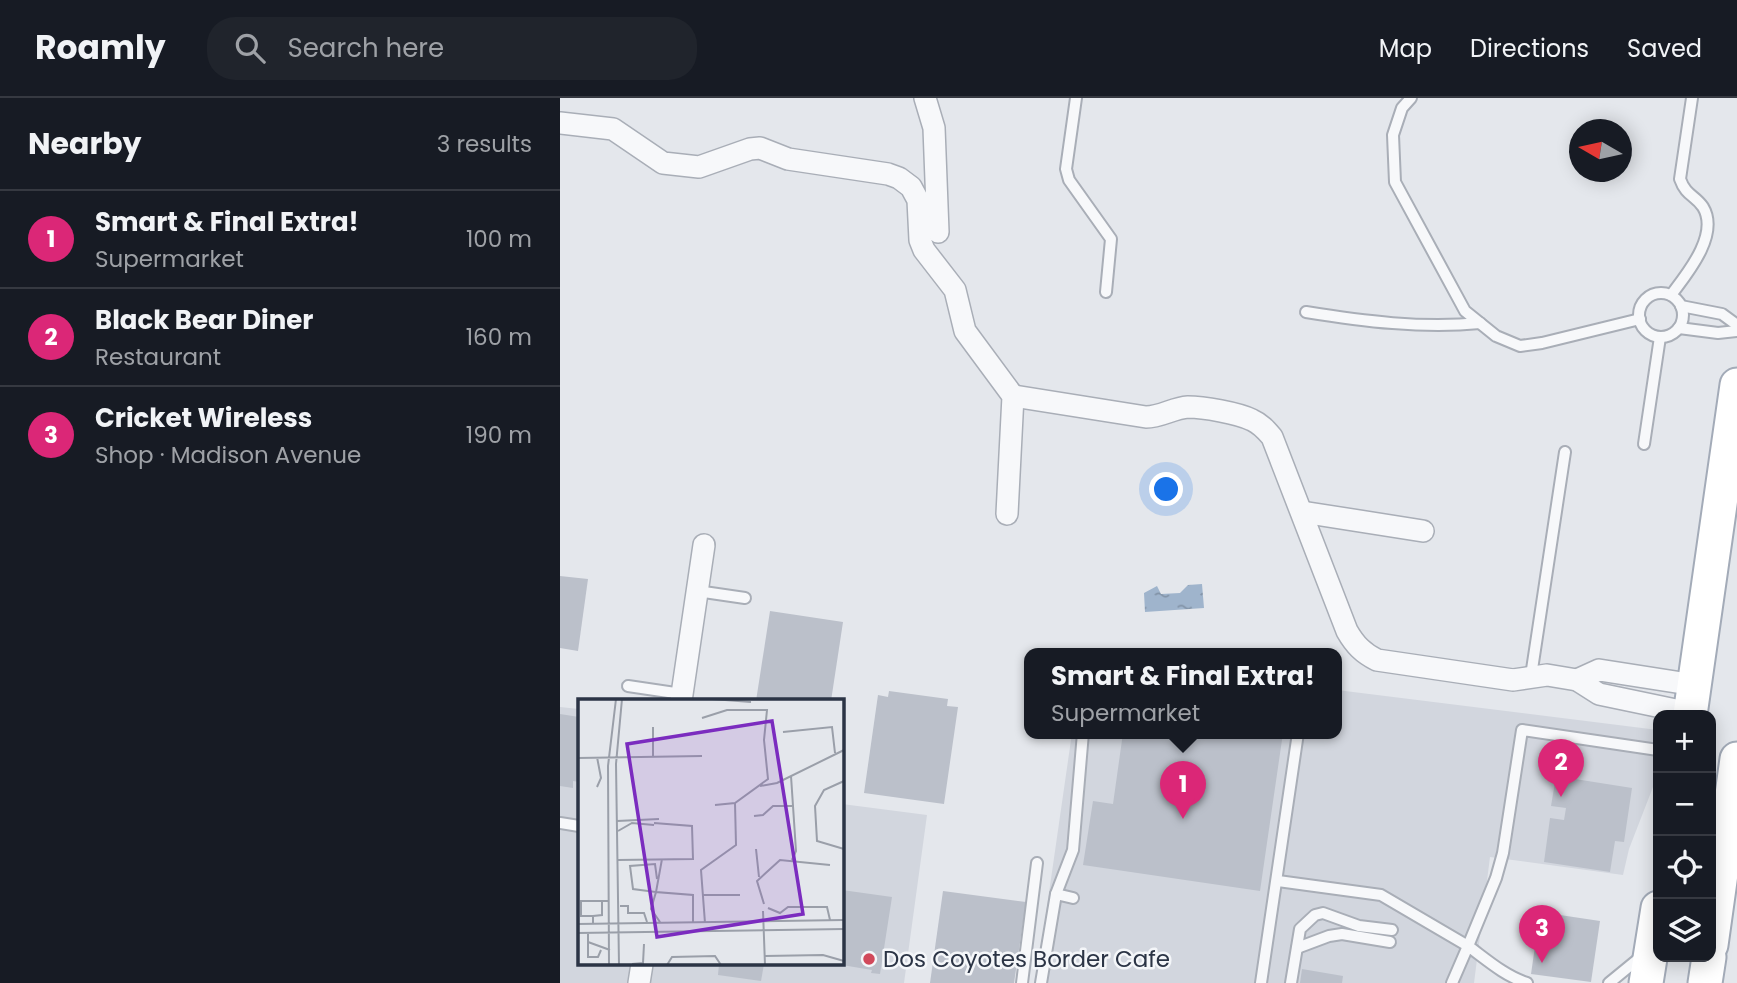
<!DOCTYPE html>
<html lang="en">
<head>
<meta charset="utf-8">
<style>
	:root { --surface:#171b24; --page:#20242c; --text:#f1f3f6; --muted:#9ea1a6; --line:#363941; --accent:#db2777 }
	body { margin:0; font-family:Poppins,sans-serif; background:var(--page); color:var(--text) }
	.controls { position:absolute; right:21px; bottom:21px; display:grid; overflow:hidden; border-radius:14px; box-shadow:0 4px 18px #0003 }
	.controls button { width:63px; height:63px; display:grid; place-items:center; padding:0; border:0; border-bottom:2px solid var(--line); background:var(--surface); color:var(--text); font:35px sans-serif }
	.compass { position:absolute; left:1009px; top:21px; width:63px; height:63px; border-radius:50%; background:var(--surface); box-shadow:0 4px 18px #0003; rotate:279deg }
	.you { position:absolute; left:607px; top:392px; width:24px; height:24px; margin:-18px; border:5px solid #fff; border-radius:50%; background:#1a73e8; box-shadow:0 0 0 10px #1a73e833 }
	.badge { display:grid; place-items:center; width:46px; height:46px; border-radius:50%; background:var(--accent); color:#fff; font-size:23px; font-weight:700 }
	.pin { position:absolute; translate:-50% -58px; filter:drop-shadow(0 2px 4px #0008) }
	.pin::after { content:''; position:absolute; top:37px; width:24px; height:21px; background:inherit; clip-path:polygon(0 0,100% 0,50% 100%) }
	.popup { position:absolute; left:464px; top:550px; width:318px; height:91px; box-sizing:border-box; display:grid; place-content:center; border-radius:14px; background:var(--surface); filter:drop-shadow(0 2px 5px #0005); font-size:23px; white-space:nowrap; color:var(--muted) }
	.popup b { font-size:26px; color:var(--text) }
	.popup::after { content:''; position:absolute; left:50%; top:100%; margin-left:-14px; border:14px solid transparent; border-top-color:var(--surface) }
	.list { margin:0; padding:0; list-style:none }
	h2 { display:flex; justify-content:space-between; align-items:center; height:91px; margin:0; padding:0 28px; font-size:30px }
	h2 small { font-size:23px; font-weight:400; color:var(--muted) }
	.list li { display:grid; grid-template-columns:46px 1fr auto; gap:21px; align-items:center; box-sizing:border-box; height:98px; padding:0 28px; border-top:2px solid var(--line) }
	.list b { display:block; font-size:26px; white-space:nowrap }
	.list p { margin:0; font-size:23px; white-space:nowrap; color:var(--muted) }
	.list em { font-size:23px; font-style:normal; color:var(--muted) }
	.icon { flex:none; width:38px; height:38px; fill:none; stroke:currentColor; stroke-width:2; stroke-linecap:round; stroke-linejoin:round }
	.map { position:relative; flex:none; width:1177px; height:885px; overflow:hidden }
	header { display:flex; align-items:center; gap:42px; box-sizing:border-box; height:98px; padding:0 35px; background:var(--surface); border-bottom:2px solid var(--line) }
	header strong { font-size:33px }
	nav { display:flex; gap:38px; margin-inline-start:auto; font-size:24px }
	.search { width:490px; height:63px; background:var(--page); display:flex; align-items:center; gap:18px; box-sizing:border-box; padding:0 24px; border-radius:28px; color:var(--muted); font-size:26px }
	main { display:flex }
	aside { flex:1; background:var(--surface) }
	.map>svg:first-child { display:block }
</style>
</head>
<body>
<header>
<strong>Roamly</strong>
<div class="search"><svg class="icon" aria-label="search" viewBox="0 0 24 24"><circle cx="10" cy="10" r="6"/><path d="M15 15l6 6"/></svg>Search here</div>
<nav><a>Map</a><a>Directions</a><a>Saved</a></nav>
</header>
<main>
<aside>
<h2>Nearby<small>3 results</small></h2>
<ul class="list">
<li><span class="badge">1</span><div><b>Smart &amp; Final Extra!</b><p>Supermarket</p></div><em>100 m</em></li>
<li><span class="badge">2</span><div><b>Black Bear Diner</b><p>Restaurant</p></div><em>160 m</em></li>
<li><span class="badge">3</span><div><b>Cricket Wireless</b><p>Shop · Madison Avenue</p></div><em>190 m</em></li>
</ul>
</aside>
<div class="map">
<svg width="1177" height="885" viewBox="0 0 1177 885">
	<defs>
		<pattern id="water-ripples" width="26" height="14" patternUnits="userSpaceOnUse" patternTransform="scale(1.75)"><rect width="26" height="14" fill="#9fb4cc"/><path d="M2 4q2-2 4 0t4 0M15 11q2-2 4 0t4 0" fill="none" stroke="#8293a7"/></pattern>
	</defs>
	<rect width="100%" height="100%" fill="#e4e7ec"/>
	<!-- built -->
	<g fill="#d2d6de">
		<polygon points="777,592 1098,632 1098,660 1093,689 1069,751 1063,777 930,759 914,885 476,885 512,635 777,635"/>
		<polygon points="0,609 19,611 19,866 282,866 282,706 367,717 344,885 0,885"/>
	</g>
	<!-- water -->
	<polygon fill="url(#water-ripples)" points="642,486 644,510 585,514 584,495 597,488 601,496 620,495 628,487"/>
	<!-- building -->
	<g fill="#bbc0ca">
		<polygon points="0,478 28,481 18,553 0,550"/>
		<polygon points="210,513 283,524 271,603 196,603"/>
		<polygon points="329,593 388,601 387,608 398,609 384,706 304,695 318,597 328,599"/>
		<polygon points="0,616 19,619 19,684 13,683 13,690 0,688"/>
		<polygon points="563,635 723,635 700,793 523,767 533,703 553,706"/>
		<polygon points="996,678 1072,690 1064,744 1055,743 1050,774 984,764 990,720 1004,722 1006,710 991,708"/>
		<polygon points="282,792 332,799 320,876 311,875 312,872 282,867"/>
		<polygon points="383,793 466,804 454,885 370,885"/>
		<polygon points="980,814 1040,823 1031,884 971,876"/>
		<polygon points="159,866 204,866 201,883 158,877"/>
		<polygon points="742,871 783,878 782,885 740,885"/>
	</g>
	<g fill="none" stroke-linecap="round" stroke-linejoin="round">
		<defs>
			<g id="service">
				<polyline points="516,0 506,71 509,82 551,141 546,194"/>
				<polyline points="851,0 842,10 833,37 835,84 905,213 936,238 960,248 982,245 1080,221"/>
				<circle cx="1101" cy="217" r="22"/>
				<path d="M1111,197c15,-20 49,-60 32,-88 -8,-12 -17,-11 -23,-28l12,-81"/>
				<polyline points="1121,208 1162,216 1177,227"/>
				<path d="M746,214c56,9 117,17 174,11"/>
				<polyline points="1119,230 1158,235 1177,233"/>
				<polyline points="1084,346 1100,239"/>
				<polyline points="137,493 185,500"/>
				<polyline points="971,578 1005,354"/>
				<polyline points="68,588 122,596"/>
				<polyline points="0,725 19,728"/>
				<polyline points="718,783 821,797 908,848 936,780 943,755 962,632 1098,652"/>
				<polyline points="496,796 513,752 523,635"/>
				<polyline points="737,850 769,838 782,836 830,844"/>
				<polyline points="462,885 477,765"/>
				<polyline points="481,885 496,796 513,800"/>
				<polyline points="701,885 738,635"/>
				<polyline points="731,885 740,831 755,817 763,815 799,828 832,832"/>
				<path d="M892,885l16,-37c19,14 37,30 59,37"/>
				<polyline points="1049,885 1082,858"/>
			</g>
			<g id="minor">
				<polyline points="365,0 374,30 378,134"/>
				<polyline points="0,25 53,31 103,65 139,69 190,51 200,50 228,61 328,76 339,80 351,89 358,102 360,142 364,152 395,192 405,233 453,298 447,416"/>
				<path d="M453,298l133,21c15,0 27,-9 42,-10 15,0 50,6 64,13 9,4 14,10 20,17l75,194c8,14 16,22 30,29l136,20 34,-5 30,5 22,14 91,19"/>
				<polyline points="742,414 863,433"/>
				<polyline points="1017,582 1039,572 1135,587"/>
				<polyline points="121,603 144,447"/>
				<polyline points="79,885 82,866"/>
			</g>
			<g id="primary">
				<polyline points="1130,617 1177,287"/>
				<polyline points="1151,847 1177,661"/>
				<polyline points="1086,885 1098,810"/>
				<polyline points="1145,885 1149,859"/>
			</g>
		</defs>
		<!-- service casing -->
		<use href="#service" stroke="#a9aeb7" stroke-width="14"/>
		<!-- minor casing -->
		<use href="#minor" stroke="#a9aeb7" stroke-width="24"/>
		<!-- primary casing -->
		<use href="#primary" stroke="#a3abb8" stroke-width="37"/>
		<!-- service -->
		<use href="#service" stroke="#f7f8fa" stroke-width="10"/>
		<!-- minor -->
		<use href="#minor" stroke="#f7f8fa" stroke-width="21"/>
		<!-- primary -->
		<use href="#primary" stroke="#fff" stroke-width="33"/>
	</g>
	<!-- markers -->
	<circle fill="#d1495b" stroke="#f4f6f9" stroke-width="2.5" cx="309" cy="861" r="7"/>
	<g text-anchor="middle" stroke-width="5" stroke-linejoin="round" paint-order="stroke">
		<!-- poi labels -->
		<g font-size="23" fill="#2b3445" stroke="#f4f6f9" text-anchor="start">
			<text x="323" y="869">Dos Coyotes Border Cafe</text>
		</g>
	</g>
	<!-- overview -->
	<g transform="translate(18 601)">
		<rect width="266" height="266" fill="#e4e7ec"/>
		<path fill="none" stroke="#9a9fa9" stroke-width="2" d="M134,0l39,3M124,19l25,-8h40l-3,30 4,39 -33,24 -20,2M75,28v30M205,33l49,-5 3,26M0,59l124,-2M213,77l5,75 -4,9M266,82l-20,9 -9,16 2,35 27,8M182,87l17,-3 67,-33M19,88l4,-9 -4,-21M176,117l9,-1 10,-9h19M39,122l42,-2M40,132l14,-8 22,2M178,150l3,28M84,160l-6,33 37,3v27M40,161l75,-1 -1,-33 -38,-3M79,180l-2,-15 -25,2 3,23 23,3 -5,17 9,13M124,196h38M186,205l-7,-23 23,-21 50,5M42,207h8v7h16l3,9M190,209l12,5 8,-6h39l3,13M185,212l2,54M15,217l9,-1v-14M127,224l-4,-53 35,-25 -1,-42M0,225l266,-4M15,225v-8h-12v-15h28M0,234l266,-4M10,234v9l22,8M10,243v15h10l3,-7M187,257l58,-1 21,6M54,265l11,-1 1,-19M31,266l-1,-199 8,-67M41,266l-3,-201 6,-65M89,266l5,-8 43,-1 6,9"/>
		<path fill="#7b2cbf" fill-opacity="0.15" stroke="#7b2cbf" stroke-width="3.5" d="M194,22l31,193 -146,23 -30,-193z"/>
		<rect width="266" height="266" fill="none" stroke="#2b3445" stroke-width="3.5"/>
	</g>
</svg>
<div class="controls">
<button>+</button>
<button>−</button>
<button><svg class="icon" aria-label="locate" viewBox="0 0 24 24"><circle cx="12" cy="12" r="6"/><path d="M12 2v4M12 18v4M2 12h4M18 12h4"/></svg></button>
<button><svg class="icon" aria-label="layers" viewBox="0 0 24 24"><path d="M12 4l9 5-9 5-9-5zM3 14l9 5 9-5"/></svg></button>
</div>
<svg class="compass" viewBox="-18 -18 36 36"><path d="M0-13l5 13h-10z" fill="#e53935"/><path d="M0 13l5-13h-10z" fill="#9ea1a6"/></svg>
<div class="you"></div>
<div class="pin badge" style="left:623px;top:721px">1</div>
<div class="popup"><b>Smart &amp; Final Extra!</b>Supermarket</div>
<div class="pin badge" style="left:1001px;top:699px">2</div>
<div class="pin badge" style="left:982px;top:865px">3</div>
</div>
</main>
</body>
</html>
